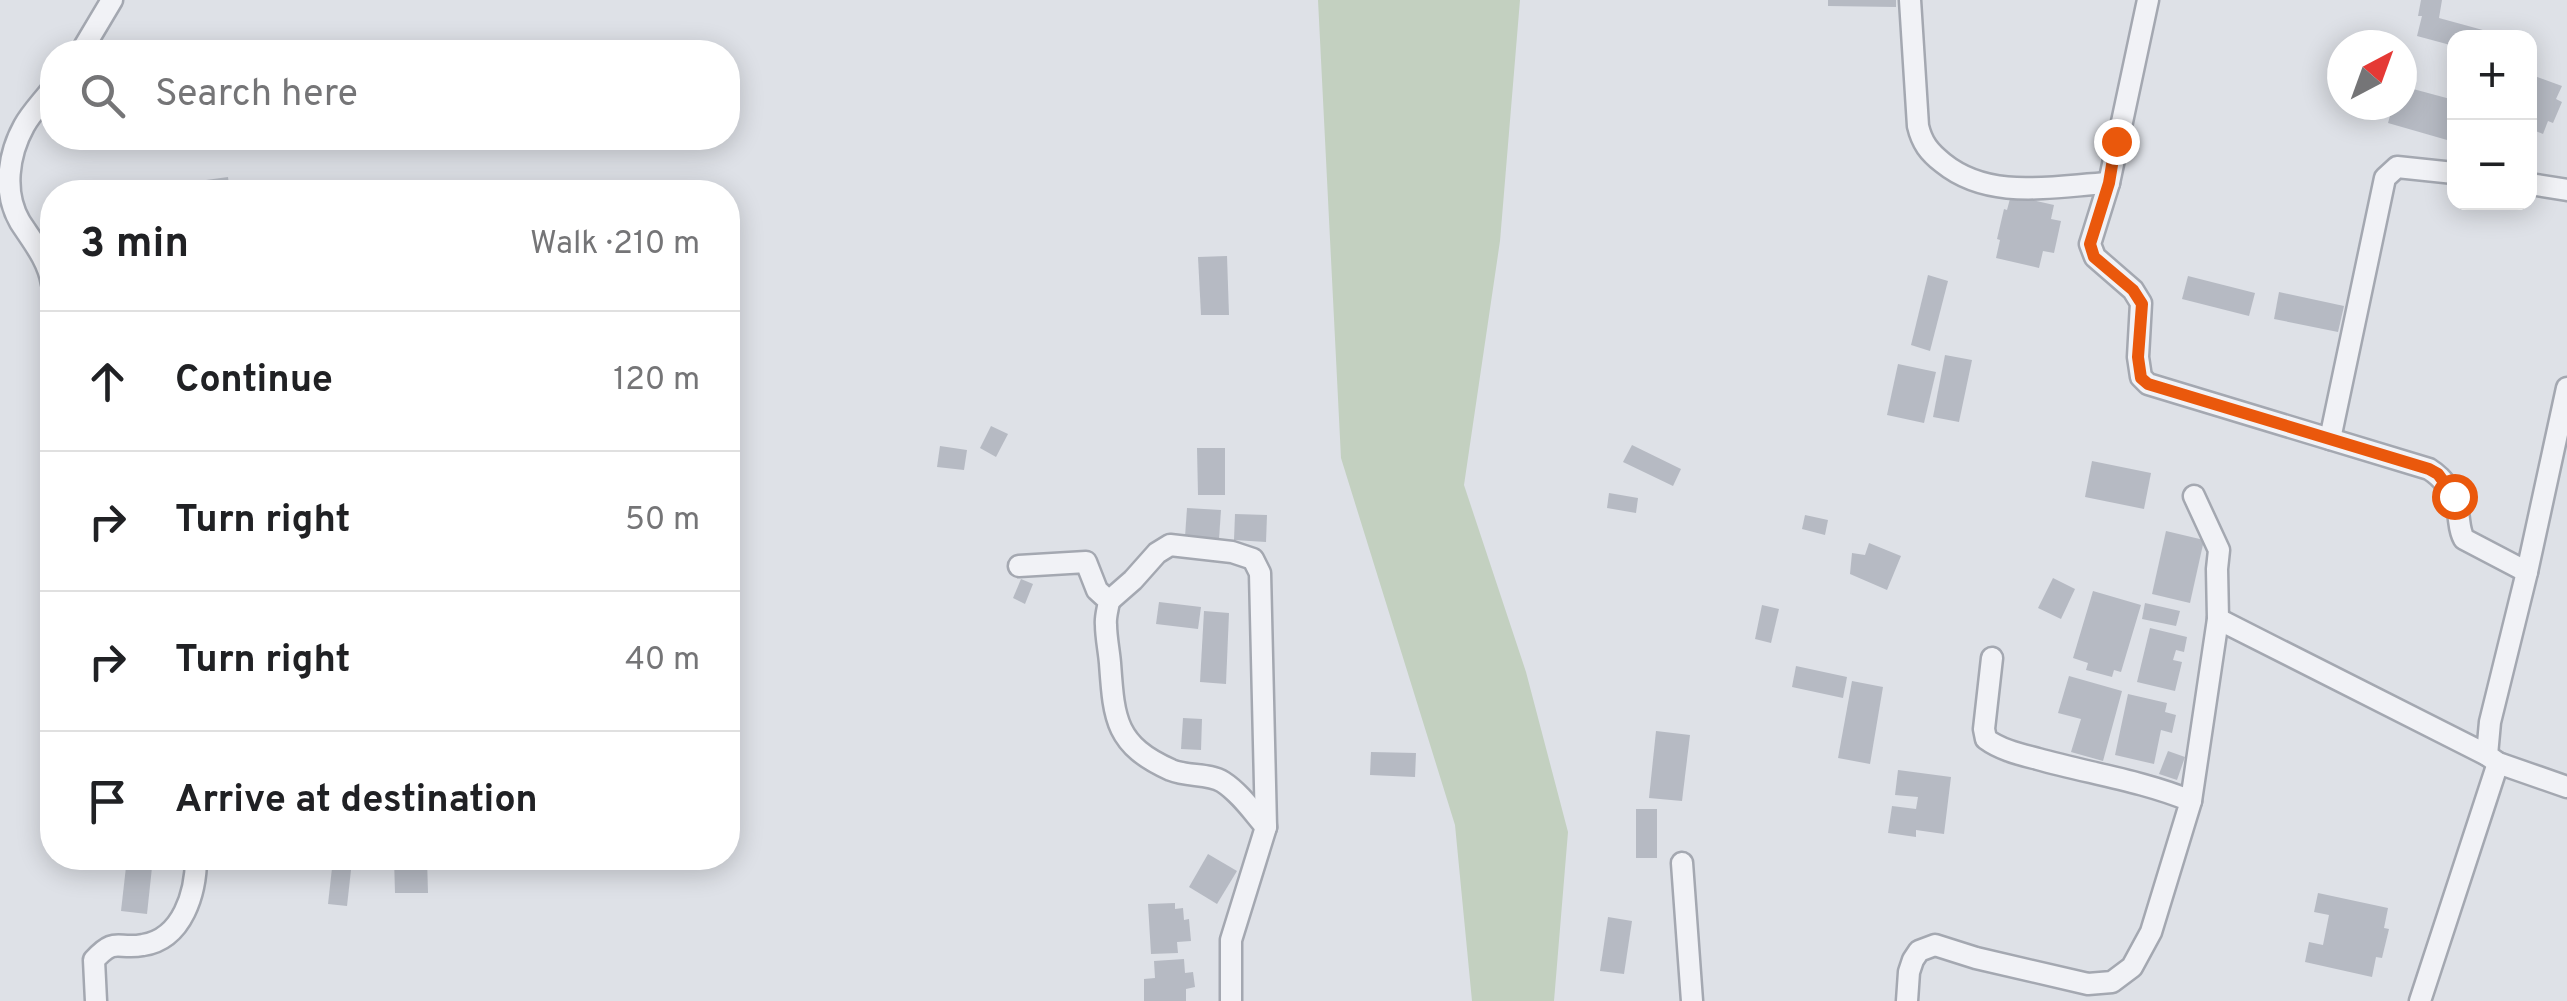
<!DOCTYPE html>
<html lang="en">
<head>
<meta charset="utf-8">
<style>
	:root { --surface:#fff; --page:#f2f2f2; --text:#202124; --muted:#757577; --line:#e0e0e0 }
	body { margin:0; font-family:Overpass,sans-serif; background:var(--page); color:var(--text) }
	.controls { position:absolute; right:30px; top:30px; display:grid; overflow:hidden; border-radius:20px; box-shadow:0 5px 25px #0003 }
	.controls button { width:90px; height:90px; display:grid; place-items:center; padding:0; border:0; border-bottom:2px solid var(--line); background:var(--surface); color:var(--text); font:50px sans-serif }
	.compass { position:absolute; left:2327px; top:30px; width:90px; height:90px; border-radius:50%; background:var(--surface); box-shadow:0 5px 25px #0003; rotate:41deg }
	.stop { position:absolute; width:30px; height:30px; margin:-22px; border:8px solid #ea580c; border-radius:50%; background:#fff }
	.stop.end { background:#ea580c; border-color:#fff; box-shadow:0 2px 10px #0008 }
	.list { margin:0; padding:0; list-style:none }
	h2 { display:flex; justify-content:space-between; align-items:center; height:130px; margin:0; padding:0 40px; font-size:42px }
	h2 small { font-size:32px; font-weight:400; color:var(--muted) }
	.list li { display:grid; grid-template-columns:65px 1fr auto; gap:30px; align-items:center; box-sizing:border-box; height:140px; padding:0 40px; border-top:2px solid var(--line) }
	.list b { display:block; font-size:38px; white-space:nowrap }
	.list em { font-size:32px; font-style:normal; color:var(--muted) }
	.icon { flex:none; width:55px; height:55px; fill:none; stroke:currentColor; stroke-width:2; stroke-linecap:round; stroke-linejoin:round }
	.map { position:relative; flex:none; width:2567px; height:1001px; overflow:hidden }
	.search { position:absolute; background:var(--surface); box-shadow:0 5px 25px #0003; left:40px; top:40px; width:700px; height:110px; display:flex; align-items:center; gap:25px; box-sizing:border-box; padding:0 35px; border-radius:40px; color:var(--muted); font-size:38px }
	.panel { position:absolute; background:var(--surface); box-shadow:0 5px 25px #0003; left:40px; top:180px; width:700px; height:690px; border-radius:40px }
	.map>svg:first-child { display:block }
</style>
</head>
<body>
<div class="map">
<svg width="2567" height="1001" viewBox="0 0 2567 1001">
	<rect width="100%" height="100%" fill="#dee1e7"/>
	<!-- green -->
	<polygon fill="#c3d0c0" points="1318,0 1520,0 1500,241 1464,485 1526,672 1568,832 1554,1001 1472,1001 1455,825 1341,458"/>
	<!-- building -->
	<g fill="#b6bac3">
		<polygon points="1828,0 1896,0 1896,7 1828,6"/>
		<polygon points="2421,0 2442,0 2439,18 2512,38 2454,38 2454,46 2417,36 2422,16 2418,16"/>
		<polygon points="2532,75 2562,86 2556,99 2562,102 2553,123 2548,121 2543,134 2530,129 2530,81"/>
		<polygon points="2402,86 2454,100 2454,142 2388,123 2393,105 2402,105"/>
		<polygon points="228,177 230,192 185,192 184,183"/>
		<polygon points="2011,195 2054,205 2051,219 2061,221 2054,253 2043,251 2039,268 1996,258 2000,240 1997,239 2004,209 2007,210"/>
		<polygon points="1227,256 1229,315 1201,315 1198,257"/>
		<polygon points="1928,275 1948,281 1930,351 1911,345"/>
		<polygon points="2188,276 2255,293 2249,316 2182,299"/>
		<polygon points="2279,292 2344,306 2338,332 2274,319"/>
		<polygon points="1945,355 1972,360 1959,422 1933,417"/>
		<polygon points="1898,364 1936,372 1924,423 1887,415"/>
		<polygon points="991,426 1008,434 996,457 980,448"/>
		<polygon points="1632,445 1681,469 1673,486 1623,462"/>
		<polygon points="940,446 967,450 964,470 937,467"/>
		<polygon points="1197,448 1225,448 1225,495 1198,495"/>
		<polygon points="2092,461 2151,473 2144,509 2085,497"/>
		<polygon points="1609,493 1638,498 1636,513 1607,508"/>
		<polygon points="1187,508 1221,510 1219,539 1185,537"/>
		<polygon points="1235,514 1267,515 1266,542 1234,540"/>
		<polygon points="1805,515 1828,520 1825,535 1802,529"/>
		<polygon points="2166,531 2204,540 2190,603 2152,594"/>
		<polygon points="1869,543 1901,556 1887,590 1850,574 1852,553 1865,555"/>
		<polygon points="2053,578 2075,589 2061,619 2038,608"/>
		<polygon points="1021,579 1033,584 1025,604 1013,598"/>
		<polygon points="2093,591 2141,605 2121,672 2114,670 2112,677 2086,670 2088,663 2073,658"/>
		<polygon points="1159,602 1201,607 1198,629 1156,624"/>
		<polygon points="2145,603 2180,611 2176,626 2142,619"/>
		<polygon points="1762,605 1779,609 1771,643 1755,639"/>
		<polygon points="1204,611 1229,613 1226,684 1200,682"/>
		<polygon points="2150,628 2187,637 2184,652 2176,650 2173,660 2182,662 2175,691 2137,682"/>
		<polygon points="1796,666 1847,677 1843,698 1792,687"/>
		<polygon points="2069,676 2122,691 2103,761 2071,752 2081,719 2058,713"/>
		<polygon points="1852,681 1883,687 1870,764 1838,758"/>
		<polygon points="2128,694 2167,703 2165,712 2176,715 2172,733 2161,730 2154,764 2115,755"/>
		<polygon points="1183,718 1202,719 1201,750 1181,749"/>
		<polygon points="1656,731 1690,735 1682,801 1649,798"/>
		<polygon points="2168,751 2185,757 2177,780 2159,774"/>
		<polygon points="1371,752 1416,753 1415,777 1370,775"/>
		<polygon points="1898,770 1951,777 1944,834 1916,830 1916,837 1888,833 1892,806 1916,809 1918,797 1895,795"/>
		<rect x="1636" y="809" width="21" height="49"/>
		<polygon points="1208,854 1237,871 1217,904 1189,887"/>
		<polygon points="127,858 153,858 147,914 121,911"/>
		<polygon points="394,858 427,858 428,893 395,893"/>
		<polygon points="332,868 351,870 347,906 328,904"/>
		<polygon points="2318,893 2388,908 2384,928 2389,929 2382,958 2376,957 2372,977 2305,962 2309,942 2323,945 2329,915 2314,912"/>
		<polygon points="1175,903 1175,909 1183,908 1184,920 1189,919 1191,941 1177,942 1178,953 1151,954 1148,904"/>
		<polygon points="1608,917 1632,921 1624,974 1600,971"/>
		<polygon points="1184,959 1185,973 1193,972 1195,987 1186,989 1186,1001 1144,1001 1144,979 1155,978 1154,961"/>
	</g>
	<g fill="none" stroke-linecap="round" stroke-linejoin="round">
		<defs>
			<g id="minor">
				<path d="M1910,0l8,126c4,17 11,26 25,37 47,38 110,23 166,20"/>
				<path d="M2148,0l-39,183 -19,61 5,13 38,33 8,13 -3,54 3,20 7,7 281,85c16,10 26,26 29,44 2,10 1,17 6,26l63,33"/>
				<polyline points="81,52 112,0"/>
				<path d="M52,89c-9,12 -21,24 -28,37 -16,29 -21,67 -4,96 13,20 28,38 32,62"/>
				<polyline points="2530,184 2567,190"/>
				<polyline points="2567,388 2527,572 2490,722 2487,755 2498,763 2567,787"/>
				<polyline points="2330,439 2385,178 2397,167 2454,173"/>
				<path d="M1019,566l67,-4 11,28 12,11c-1,8 -4,16 -3,24 0,12 3,26 4,38 4,56 5,82 61,107 17,7 38,3 52,12 17,11 30,30 43,45"/>
				<polyline points="1109,601 1133,580 1157,553 1170,545 1232,552 1253,559 1260,573 1266,827 1231,940 1231,1001"/>
				<polyline points="2218,619 2487,755"/>
				<polyline points="2191,801 2218,619 2217,569 2219,550 2194,496"/>
				<polyline points="1682,863 1692,1001"/>
				<path d="M96,1001l-2,-41c22,-24 23,-10 49,-15 40,-6 53,-53 53,-87"/>
				<path d="M1907,1001l2,-29 4,-12 6,-9 16,-6 41,13 112,26 24,-2 20,-15 19,-35 40,-131c-48,-20 -103,-28 -153,-42 -19,-5 -37,-9 -52,-20l-2,-10 8,-71"/>
				<polyline points="2420,1001 2498,763"/>
			</g>
		</defs>
		<!-- minor casing -->
		<use href="#minor" stroke="#a4a8b1" stroke-width="25"/>
		<!-- minor -->
		<use href="#minor" stroke="#f1f2f6" stroke-width="20"/>
	</g>
	<g fill="none" stroke-linecap="round" stroke-linejoin="round">
		<!-- route -->
		<polyline stroke="#ea580c" stroke-width="12" points="2116,141 2109,183 2090,244 2094,257 2133,290 2142,304 2138,357 2141,378 2148,384 2429,469 2438,474 2454,496"/>
	</g>
</svg>
<div class="controls">
<button>+</button>
<button>−</button>
</div>
<svg class="compass" viewBox="-18 -18 36 36"><path d="M0-13l5 13h-10z" fill="#e53935"/><path d="M0 13l5-13h-10z" fill="#757577"/></svg>
<div class="stop" style="left:2454px;top:496px"></div>
<div class="stop end" style="left:2116px;top:141px"></div>
<div class="search"><svg class="icon" aria-label="search" viewBox="0 0 24 24"><circle cx="10" cy="10" r="6"/><path d="M15 15l6 6"/></svg>Search here</div>
<section class="panel">
<h2>3 min<small>Walk · 210 m</small></h2>
<ul class="list">
<li><svg class="icon" aria-label="ahead" viewBox="0 0 24 24"><path d="M12 20V5M6 11l6-6 6 6"/></svg><div><b>Continue</b></div><em>120 m</em></li>
<li><svg class="icon" aria-label="right" viewBox="0 0 24 24"><path d="M7 20v-9h11M14 6l5 5-5 5"/></svg><div><b>Turn right</b></div><em>50 m</em></li>
<li><svg class="icon" aria-label="right" viewBox="0 0 24 24"><path d="M7 20v-9h11M14 6l5 5-5 5"/></svg><div><b>Turn right</b></div><em>40 m</em></li>
<li><svg class="icon" aria-label="arrive" viewBox="0 0 24 24"><path d="M6 21V4h12l-3 4 3 4H6"/></svg><div><b>Arrive at destination</b></div></li>
</ul>
</section>
</div>
</body>
</html>
